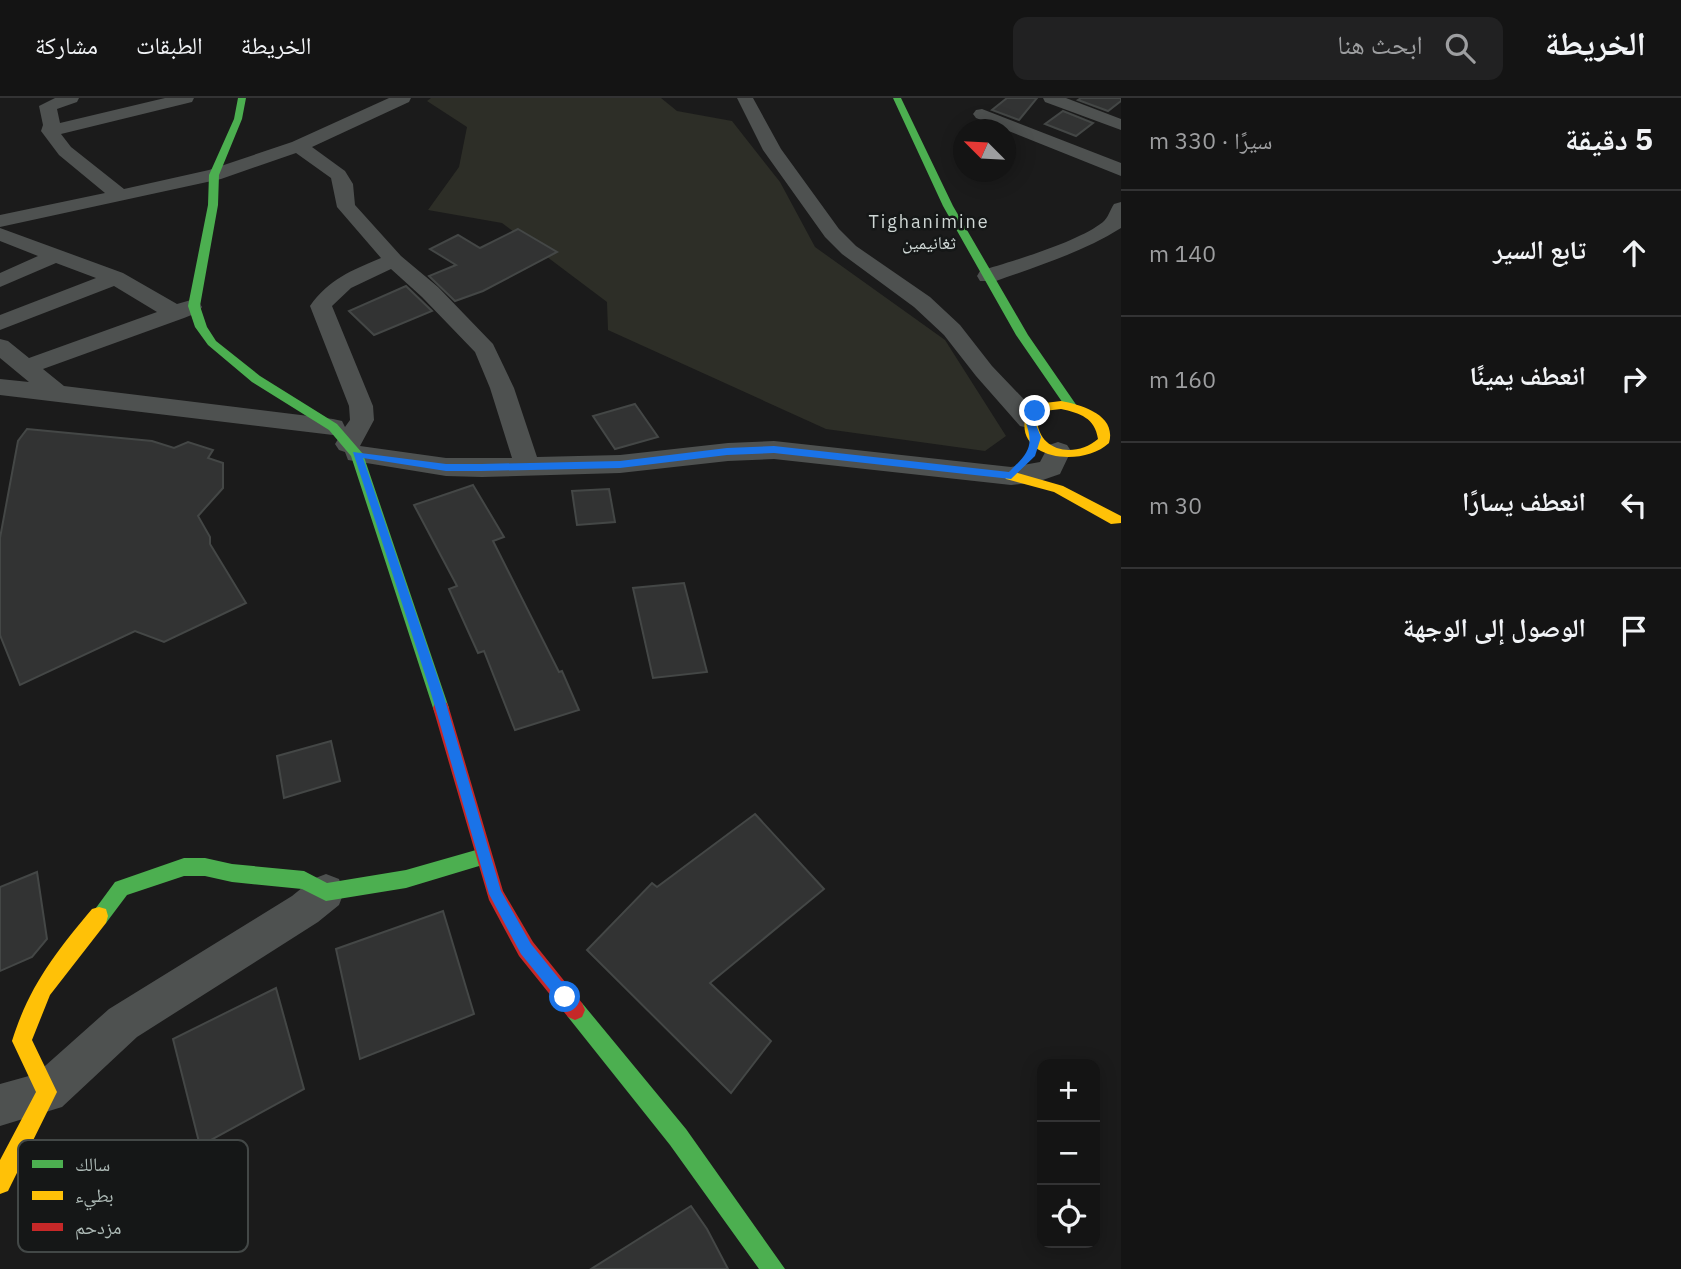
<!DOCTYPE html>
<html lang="ar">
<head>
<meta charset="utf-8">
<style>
	:root { --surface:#141414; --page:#212122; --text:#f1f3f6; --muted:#9d9ea0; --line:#333334 }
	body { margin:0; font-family:"IBM Plex Sans","Noto Naskh Arabic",sans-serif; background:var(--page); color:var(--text); direction:rtl }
	.controls { position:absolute; right:21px; bottom:21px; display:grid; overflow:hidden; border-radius:14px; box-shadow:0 4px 18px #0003 }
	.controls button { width:63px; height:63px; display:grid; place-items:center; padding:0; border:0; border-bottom:2px solid var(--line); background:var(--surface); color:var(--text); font:35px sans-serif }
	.compass { position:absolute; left:953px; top:21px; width:63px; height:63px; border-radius:50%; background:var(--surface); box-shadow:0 4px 18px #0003; rotate:294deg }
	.stop { position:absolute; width:21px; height:21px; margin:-16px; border:5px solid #1a73e8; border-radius:50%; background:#fff }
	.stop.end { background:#1a73e8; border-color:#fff; box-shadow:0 2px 7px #0008 }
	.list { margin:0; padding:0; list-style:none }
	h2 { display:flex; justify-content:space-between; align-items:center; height:91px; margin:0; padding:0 28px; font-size:30px }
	h2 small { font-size:23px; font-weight:400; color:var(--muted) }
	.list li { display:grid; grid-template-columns:46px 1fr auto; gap:21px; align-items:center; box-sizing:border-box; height:126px; padding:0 28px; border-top:2px solid var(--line) }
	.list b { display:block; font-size:26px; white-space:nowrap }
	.list em { font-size:23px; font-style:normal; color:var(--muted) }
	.icon { flex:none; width:38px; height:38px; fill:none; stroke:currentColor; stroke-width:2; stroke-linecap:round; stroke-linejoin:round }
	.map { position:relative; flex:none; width:1121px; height:1171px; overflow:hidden; direction:ltr }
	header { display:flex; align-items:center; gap:42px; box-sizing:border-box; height:98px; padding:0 35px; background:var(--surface); border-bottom:2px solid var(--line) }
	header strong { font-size:33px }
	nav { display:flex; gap:38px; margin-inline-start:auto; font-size:24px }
	.search { width:490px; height:63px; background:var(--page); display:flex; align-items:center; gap:18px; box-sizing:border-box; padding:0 24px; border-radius:14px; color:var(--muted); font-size:26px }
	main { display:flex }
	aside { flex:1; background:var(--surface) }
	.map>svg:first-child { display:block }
</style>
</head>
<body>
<header>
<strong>الخريطة</strong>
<div class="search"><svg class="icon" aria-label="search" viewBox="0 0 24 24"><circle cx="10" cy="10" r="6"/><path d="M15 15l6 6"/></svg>ابحث هنا</div>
<nav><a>الخريطة</a><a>الطبقات</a><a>مشاركة</a></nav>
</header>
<main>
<aside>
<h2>5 دقيقة<small>سيرًا · 330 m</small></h2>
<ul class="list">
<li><svg class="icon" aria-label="ahead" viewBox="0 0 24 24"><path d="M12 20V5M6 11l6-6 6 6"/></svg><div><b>تابع السير</b></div><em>140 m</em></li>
<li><svg class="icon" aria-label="right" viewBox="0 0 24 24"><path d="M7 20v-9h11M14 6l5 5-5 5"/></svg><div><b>انعطف يمينًا</b></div><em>160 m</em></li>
<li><svg class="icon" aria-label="left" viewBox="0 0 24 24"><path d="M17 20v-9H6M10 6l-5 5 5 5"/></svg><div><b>انعطف يسارًا</b></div><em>30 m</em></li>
<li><svg class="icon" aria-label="arrive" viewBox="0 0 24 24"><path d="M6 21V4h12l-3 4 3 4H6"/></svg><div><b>الوصول إلى الوجهة</b></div></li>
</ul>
</aside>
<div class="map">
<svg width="1121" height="1171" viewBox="0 0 1121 1171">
	<rect width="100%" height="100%" fill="#1b1b1b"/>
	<!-- green -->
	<polygon fill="#2d2e27" points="431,0 661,0 677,13 732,23 780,84 815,149 945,242 1006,338 985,353 826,331 608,232 607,204 502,125 428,112 459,69 467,29 427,3"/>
	<!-- building -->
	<g fill="#323333" stroke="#444746" stroke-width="2">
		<polygon points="1007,0 1037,0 1019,22 992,12"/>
		<polygon points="1081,0 1121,0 1121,3 1108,13 1078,2"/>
		<polygon points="1063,13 1093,25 1076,38 1045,26"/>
		<polygon points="518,131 557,154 483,193 455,203 429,178 456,167 430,151 458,137 480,150"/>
		<polygon points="406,188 432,213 374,237 349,213"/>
		<polygon points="635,306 658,339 615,351 593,318"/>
		<polygon points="27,331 152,343 174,350 188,344 213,352 208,360 223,365 223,390 198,418 210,439 210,446 246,505 164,544 135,533 20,587 0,537 0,440 18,343"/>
		<polygon points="473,387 504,439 493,443 559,574 562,573 579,612 515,632 484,553 478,555 449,491 457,488 414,407"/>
		<polygon points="609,391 615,424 577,427 572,393"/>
		<polygon points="684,485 707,574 653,580 633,490"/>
		<polygon points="331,643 340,683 284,700 277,658"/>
		<polygon points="755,716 824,791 710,885 771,943 731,995 587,852 652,785 657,789"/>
		<polygon points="37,774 47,841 32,859 0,873 0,789"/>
		<polygon points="443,813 474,916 360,961 336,851"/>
		<polygon points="276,890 304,991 200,1048 173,941"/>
		<polygon points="691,1108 707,1131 728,1171 591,1171"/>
	</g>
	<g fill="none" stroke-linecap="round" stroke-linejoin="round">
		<!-- street -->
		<g fill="#4e5150" fill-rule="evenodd">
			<path d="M55,0h24l-2,4 -20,7 3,14 105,-25h29l-2,4 -131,32 10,13 53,42 85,-19 83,-28 97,-44h22l-2,4 -97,45 33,24 8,13 2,21 46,51 37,31 55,57 21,44 23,69 83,-2 108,-12 46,-2 237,26 29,-5 9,-17 9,-3 9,3 4,6 -11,23 -23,8 -26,3 -237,-26 -46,2 -108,12 -138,4 -36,-1 -98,-16 -3,-8 -6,-2 -4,-6 7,-11 -9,2 -333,-40v-16l29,3 -29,-24v-19l8,2 21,17 128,-46 -43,-26 -114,44v-15l96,-37 -40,-15 -56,24v-14l38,-17 -38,-15v-13l123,45 54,31 14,-4 8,2 3,5 -3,5 -15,6 -141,51 21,17 269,33 9,2 3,6 5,-7 -1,-14 -39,-100c18,-26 42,-36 71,-48l-44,-51 -6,-29 -35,-25 -75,26 -221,48v-12l105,-22 -46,-38 -18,-24 2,-6 -4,-19zM391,171l31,28 53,55 15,36 22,70h-66l-86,-12 14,-26 -1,-14 -41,-100 19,-18z"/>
			<polygon points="737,0 753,0 781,51 839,131 856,148 930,199 960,227 992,268 1038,316 1041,322 1038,328 1029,330 1020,328 976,278 944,237 914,209 842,156 825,139 763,52"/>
			<polygon points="1043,0 1066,0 1121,21 1121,32 1045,4"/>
			<polygon points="982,11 1121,65 1121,78 976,20 973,16 976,12"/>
			<path d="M1121,104v26c-38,24 -83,38 -125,53h-16l-3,-5 3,-5c33,-10 98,-29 123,-49 5,-4 7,-12 11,-18z"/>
			<polygon points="326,776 339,781 344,794 339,807 318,824 137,939 62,1009 0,1028 0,986 36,976 109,911 292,798 313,781"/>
		</g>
		<!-- fast -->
		<g fill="#4caf50" fill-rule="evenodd">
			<polygon points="238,0 246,0 242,21 219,77 218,107 200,208 207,229 216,243 260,278 337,326 363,356 449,610 447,615 441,617 435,615 433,610 351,358 329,332 252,284 208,247 195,229 188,208 208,107 209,77 234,21"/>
			<polygon points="893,0 901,0 953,108 1028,237 1077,308 1075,311 1067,311 1016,237 943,108"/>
			<polygon points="483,750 489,753 492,759 489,765 406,790 326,803 302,791 232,784 205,778 184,778 127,797 106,825 99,827 92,825 90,818 115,784 184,760 205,760 232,766 304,773 327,785 406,772"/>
			<polygon points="575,902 582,905 686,1031 785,1171 759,1171 670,1047 568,919 565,912 568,905"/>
		</g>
		<!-- slow -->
		<g fill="#ffc107" fill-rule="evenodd">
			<path d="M1061,303c21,4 56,14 48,42 -28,26 -99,16 -82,-31l10,-8zM1061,311c19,4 34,9 37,30 -23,20 -62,13 -61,-23l7,-5z"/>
			<polygon points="1011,373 1063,388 1121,418 1121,425 1111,426 1054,394 1006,381 1004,378"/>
			<path d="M99,809l7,2 2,7 -2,7 -56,72 -18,45 25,52 -49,99 -8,3v-34l36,-68 -24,-51c17,-55 44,-89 80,-132z"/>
		</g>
		<!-- jam -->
		<polygon fill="#c62828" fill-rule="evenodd" points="441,603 447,605 449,610 503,793 533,844 582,905 585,912 582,919 575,922 568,919 519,858 489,802 433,610 435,605"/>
	</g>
	<!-- route -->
	<path fill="#1a73e8" d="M1032,311l8,2 -6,9 7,17 -6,19 -24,23 -237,-26 -47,2 -107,13 -139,3h-35l-83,-13 80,235 58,198 30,53 39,48v10h-10l-39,-48 -32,-60 -58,-201 -78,-241 93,12h35l139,-3 107,-13 47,-2 235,26c19,-19 26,-25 16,-52z"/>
	<g text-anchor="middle" stroke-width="5" stroke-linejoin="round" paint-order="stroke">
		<!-- far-quarter labels -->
		<g font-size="18" letter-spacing="2" fill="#cfd7d5" stroke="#151717">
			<text x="929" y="130">Tighanimine<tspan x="929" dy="21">ثغانيمين</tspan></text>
		</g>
	</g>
	<!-- legend -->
	<rect x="18" y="1042" width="230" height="112" rx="10" fill="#151717" stroke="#434847" stroke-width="2"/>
	<rect x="32" y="1062" width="31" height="8" fill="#4caf50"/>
	<rect x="32" y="1093" width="31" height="9" fill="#ffc107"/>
	<rect x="32" y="1125" width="31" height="8" fill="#c62828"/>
	<g font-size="19" fill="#aebbb7">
		<text x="75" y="1073">سالك</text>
		<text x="75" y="1104">بطيء</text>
		<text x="75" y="1136">مزدحم</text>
	</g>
</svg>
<div class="controls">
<button>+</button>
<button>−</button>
<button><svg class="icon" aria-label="locate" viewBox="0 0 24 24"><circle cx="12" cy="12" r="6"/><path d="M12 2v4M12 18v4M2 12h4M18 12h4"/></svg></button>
</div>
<svg class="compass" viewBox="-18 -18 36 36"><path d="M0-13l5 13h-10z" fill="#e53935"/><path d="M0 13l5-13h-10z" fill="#9d9ea0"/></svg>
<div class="stop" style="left:565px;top:899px"></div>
<div class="stop end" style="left:1035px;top:313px"></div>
</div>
</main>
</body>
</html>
